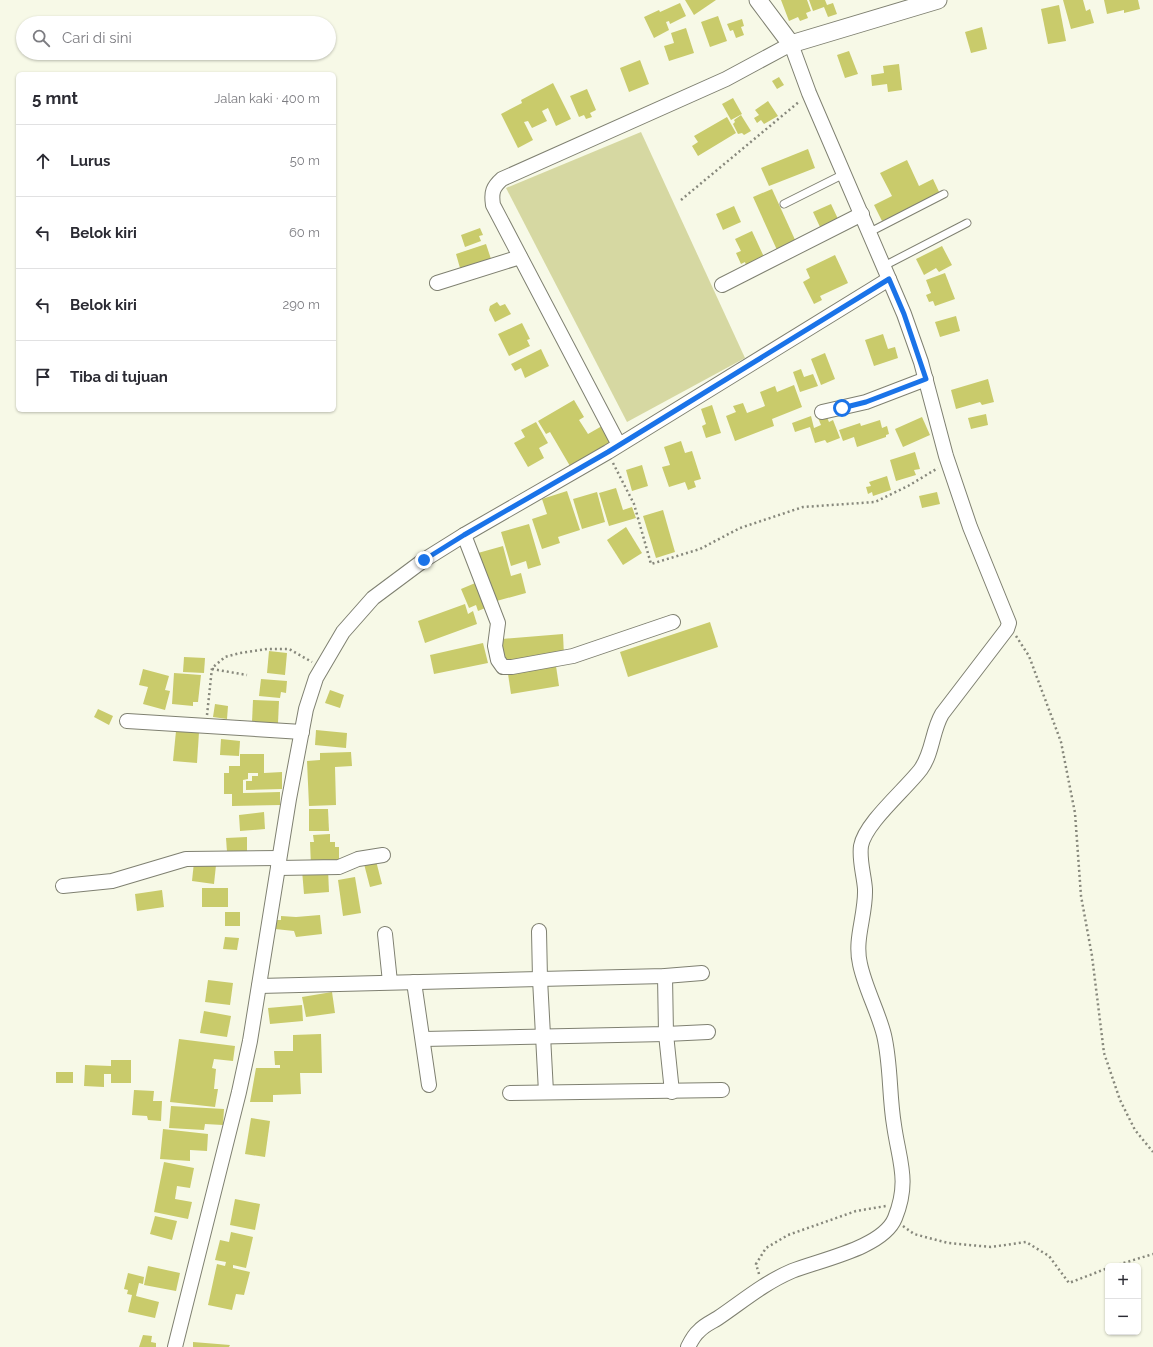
<!DOCTYPE html>
<html lang="id">
<head>
<meta charset="utf-8">
<style>
	:root { --surface:#fff; --page:#f2f2f3; --text:#2b2b33; --muted:#7c7c81; --line:#e1e1e2 }
	body { margin:0; font-family:Raleway,sans-serif; background:var(--page); color:var(--text) }
	.controls { position:absolute; right:12px; bottom:12px; display:grid; overflow:hidden; border-radius:6px; box-shadow:0 1px 3px #0004 }
	.controls button { width:36px; height:36px; display:grid; place-items:center; padding:0; border:0; border-bottom:1px solid var(--line); background:var(--surface); color:var(--text); font:20px sans-serif }
	.stop { position:absolute; width:12px; height:12px; margin:-9px; border:3px solid #1a73e8; border-radius:50%; background:#fff }
	.stop.end { background:#1a73e8; border-color:#fff; box-shadow:0 1px 4px #0008 }
	.list { margin:0; padding:0; list-style:none }
	h2 { display:flex; justify-content:space-between; align-items:center; height:52px; margin:0; padding:0 16px; font-size:17px }
	h2 small { font-size:13px; font-weight:400; color:var(--muted) }
	.list li { display:grid; grid-template-columns:26px 1fr auto; gap:12px; align-items:center; box-sizing:border-box; height:72px; padding:0 16px; border-top:1px solid var(--line) }
	.list b { display:block; font-size:15px; white-space:nowrap }
	.list em { font-size:13px; font-style:normal; color:var(--muted) }
	.icon { flex:none; width:22px; height:22px; fill:none; stroke:currentColor; stroke-width:2; stroke-linecap:round; stroke-linejoin:round }
	.map { position:relative; flex:none; width:1153px; height:1347px; overflow:hidden }
	.search { position:absolute; background:var(--surface); box-shadow:0 1px 3px #0004; left:16px; top:16px; width:320px; height:44px; display:flex; align-items:center; gap:10px; box-sizing:border-box; padding:0 14px; border-radius:22px; color:var(--muted); font-size:15px }
	.panel { position:absolute; background:var(--surface); box-shadow:0 1px 3px #0004; left:16px; top:72px; width:320px; height:340px; border-radius:6px }
	.map>svg:first-child { display:block }
</style>
</head>
<body>
<div class="map">
<svg width="1153" height="1347" viewBox="0 0 1153 1347">
	<rect width="100%" height="100%" fill="#f7f9e7"/>
	<!-- green -->
	<polygon fill="#d6d8a2" points="641,132 745,358 627,422 506,188"/>
	<!-- building -->
	<g fill="#c9cb6b">
		<polygon points="685,0 716,0 694,15"/>
		<polygon points="781,0 807,0 811,11 806,13 808,18 800,21 798,17 789,21"/>
		<polygon points="809,0 825,0 827,5 833,3 837,14 828,17 824,7 813,11"/>
		<polygon points="1063,0 1083,0 1086,11 1090,9 1094,23 1071,29"/>
		<polygon points="1104,0 1138,0 1140,9 1124,13 1124,10 1107,14"/>
		<polygon points="680,3 686,16 670,24 669,21 666,22 669,30 654,38 644,17 659,10 660,12"/>
		<polygon points="1059,5 1066,41 1048,44 1041,9"/>
		<polygon points="718,16 727,41 710,47 701,22"/>
		<polygon points="742,19 744,26 741,27 744,35 736,38 733,30 730,31 727,24"/>
		<polygon points="982,27 987,49 971,53 965,32"/>
		<polygon points="686,28 694,53 669,61 664,46 674,43 671,33"/>
		<polygon points="849,51 858,74 845,78 837,55"/>
		<polygon points="640,60 649,84 629,92 620,68"/>
		<polygon points="899,64 902,90 888,92 887,84 872,86 871,75 884,73 883,66"/>
		<polygon points="779,77 784,85 777,89 772,81"/>
		<polygon points="553,83 571,119 556,126 548,108 542,111 547,121 532,128 528,121 524,122 533,140 518,148 501,114 522,103 521,100"/>
		<polygon points="587,89 596,110 590,113 592,117 586,119 584,115 579,117 570,96"/>
		<polygon points="733,98 742,114 731,120 722,104"/>
		<polygon points="768,101 778,116 764,124 761,120 757,123 754,118 759,115 755,110"/>
		<polygon points="741,115 751,131 744,135 742,133 738,134 733,124 735,122 734,120"/>
		<polygon points="727,117 736,133 698,156 692,146 698,142 694,136"/>
		<polygon points="808,149 815,168 769,186 761,168"/>
		<polygon points="907,160 919,186 933,179 940,194 882,221 874,205 892,196 880,173"/>
		<polygon points="772,189 796,242 777,250 753,197"/>
		<polygon points="831,204 838,219 820,227 813,212"/>
		<polygon points="734,206 741,222 723,230 716,214"/>
		<polygon points="480,228 483,235 479,236 481,241 465,247 461,235"/>
		<polygon points="752,231 764,257 746,265 745,262 741,264 736,253 741,251 735,239"/>
		<polygon points="486,244 493,265 466,273 464,267 460,268 456,254"/>
		<polygon points="942,246 952,265 939,272 936,268 924,275 916,259"/>
		<polygon points="835,255 848,283 820,296 822,300 814,304 803,282 810,278 806,269"/>
		<polygon points="945,273 955,299 935,306 933,301 929,302 926,295 931,293 926,280"/>
		<polygon points="497,302 500,306 505,304 511,314 495,322 489,310 490,306"/>
		<polygon points="956,316 960,331 940,337 935,322"/>
		<polygon points="522,323 530,339 527,340 530,346 509,356 498,334"/>
		<polygon points="883,334 888,349 895,347 898,358 874,366 865,340"/>
		<polygon points="541,349 549,366 525,378 521,368 515,371 511,364"/>
		<polygon points="825,353 835,379 821,385 811,359"/>
		<polygon points="801,369 804,377 813,374 818,386 800,392 793,372"/>
		<polygon points="988,379 994,402 982,405 980,402 956,409 951,390"/>
		<polygon points="794,385 802,407 772,419 774,426 735,441 726,416 736,412 733,406 743,403 747,413 765,406 760,392 775,386 777,392"/>
		<polygon points="574,400 584,417 579,420 588,434 602,426 611,442 570,466 550,432 546,434 538,421"/>
		<polygon points="712,405 721,433 706,438 702,426 706,424 701,409"/>
		<polygon points="986,414 988,425 971,429 968,418"/>
		<polygon points="826,415 829,422 833,420 840,438 827,443 825,440 815,443 810,427 795,432 792,423 811,416 814,428 821,425 818,418"/>
		<polygon points="922,417 930,435 903,447 895,429"/>
		<polygon points="880,420 882,428 887,426 889,434 886,435 886,437 857,447 854,437 843,441 839,430 860,423 861,426"/>
		<polygon points="536,422 548,443 539,448 544,458 528,467 514,443 525,437 521,430"/>
		<polygon points="681,441 685,453 692,451 701,479 694,481 696,487 688,490 685,482 669,487 662,467 670,465 664,447"/>
		<polygon points="915,452 920,469 914,470 916,475 896,481 890,460"/>
		<polygon points="642,465 648,486 632,491 626,470"/>
		<polygon points="887,476 891,490 873,496 872,492 868,494 866,487 871,486 869,482"/>
		<polygon points="616,488 623,510 632,507 636,518 609,526 599,493"/>
		<polygon points="567,491 580,530 558,537 560,543 542,549 532,519 547,514 542,499"/>
		<polygon points="597,492 605,522 582,529 573,499"/>
		<polygon points="937,492 940,504 922,508 919,496"/>
		<polygon points="663,510 675,552 656,558 643,516"/>
		<polygon points="529,524 541,565 528,569 526,561 511,566 501,532"/>
		<polygon points="626,527 642,553 623,565 607,540"/>
		<polygon points="503,546 511,576 521,573 526,593 493,602 478,553"/>
		<polygon points="480,581 490,606 478,611 476,605 469,608 461,589"/>
		<polygon points="465,604 468,614 473,611 477,624 425,643 418,621"/>
		<polygon points="710,622 718,647 628,677 620,652"/>
		<polygon points="563,634 564,656 504,661 502,639"/>
		<polygon points="483,643 488,663 434,674 430,655"/>
		<polygon points="269,651 287,653 285,675 267,673"/>
		<polygon points="184,657 205,658 204,673 183,672"/>
		<polygon points="556,666 559,686 511,694 508,674"/>
		<polygon points="143,669 169,676 165,690 170,691 165,710 143,704 148,687 139,685"/>
		<polygon points="174,673 201,675 198,702 193,702 193,706 172,704"/>
		<polygon points="261,679 287,681 286,693 281,692 280,698 259,696"/>
		<polygon points="330,690 344,695 340,708 325,703"/>
		<polygon points="253,700 279,701 278,723 252,722"/>
		<polygon points="215,704 228,706 227,719 213,717"/>
		<polygon points="98,709 113,716 109,725 94,717"/>
		<polygon points="316,730 347,733 346,748 315,745"/>
		<polygon points="176,731 199,732 197,763 173,761"/>
		<polygon points="221,739 240,741 239,756 220,755"/>
		<polygon points="351,752 352,766 335,767 336,805 309,806 307,761 320,760 320,753"/>
		<polygon points="240,754 264,754 264,773 282,772 282,789 246,790 246,781 252,781 252,776 258,776 258,773 248,773 248,779 243,780 243,793 280,792 280,805 232,806 232,794 224,794 224,773 229,773 229,766 240,766"/>
		<polygon points="309,809 328,809 329,831 309,831"/>
		<polygon points="264,812 265,829 240,831 239,815"/>
		<polygon points="330,834 330,842 335,842 335,847 339,847 339,865 311,866 310,842 314,842 313,835"/>
		<polygon points="247,837 247,851 227,852 226,838"/>
		<polygon points="376,861 382,884 370,887 364,864"/>
		<polygon points="194,862 216,865 214,884 192,881"/>
		<polygon points="328,869 329,892 304,894 302,870"/>
		<polygon points="355,877 361,913 343,916 338,880"/>
		<rect x="202" y="888" width="26" height="19"/>
		<polygon points="162,890 164,907 137,911 135,894"/>
		<rect x="225" y="912" width="15" height="14"/>
		<polygon points="320,915 322,934 296,937 294,931 275,929 276,920 281,920 281,916 296,917"/>
		<polygon points="225,937 239,938 237,950 223,949"/>
		<polygon points="208,980 233,983 230,1005 205,1002"/>
		<polygon points="332,992 335,1013 306,1017 302,997"/>
		<polygon points="302,1005 303,1021 270,1024 268,1008"/>
		<polygon points="204,1011 231,1016 227,1037 200,1033"/>
		<polygon points="321,1034 322,1073 300,1073 301,1094 273,1095 273,1102 250,1102 256,1068 280,1068 280,1065 275,1065 274,1051 293,1051 293,1035"/>
		<polygon points="179,1039 235,1046 233,1061 214,1059 212,1068 216,1069 214,1089 218,1089 215,1107 170,1102"/>
		<polygon points="111,1060 131,1060 131,1083 111,1083 111,1074 104,1074 104,1087 84,1086 85,1065 111,1066"/>
		<rect x="56" y="1072" width="17" height="11"/>
		<polygon points="134,1090 154,1091 153,1101 162,1101 161,1121 148,1120 147,1116 132,1115"/>
		<polygon points="171,1106 224,1109 223,1125 205,1124 204,1130 169,1128"/>
		<polygon points="251,1118 270,1121 265,1157 245,1154"/>
		<polygon points="163,1129 208,1134 207,1151 190,1150 190,1161 160,1159"/>
		<polygon points="164,1162 194,1168 190,1188 177,1186 175,1199 192,1202 188,1219 154,1212"/>
		<polygon points="235,1199 260,1204 255,1230 230,1225"/>
		<polygon points="155,1216 177,1221 172,1240 150,1234"/>
		<polygon points="231,1232 253,1237 246,1268 233,1265 233,1268 250,1272 244,1295 236,1294 232,1310 208,1305 217,1264 225,1266 226,1262 215,1260 220,1240 229,1242"/>
		<polygon points="148,1266 180,1273 176,1291 144,1285"/>
		<polygon points="128,1273 144,1277 143,1284 139,1283 136,1296 159,1302 155,1318 128,1312 132,1295 127,1294 128,1290 124,1289"/>
		<polygon points="143,1335 152,1336 151,1342 156,1343 156,1347 139,1347"/>
		<polygon points="193,1342 230,1345 229,1347 193,1347"/>
	</g>
	<g fill="none" stroke-linecap="round" stroke-linejoin="round">
		<defs>
			<g id="service">
				<polyline points="784,204 844,174"/>
				<polyline points="870,232 944,194"/>
				<polyline points="884,266 967,223"/>
			</g>
			<g id="minor">
				<polyline points="437,283 520,257"/>
				<polyline points="722,285 862,214"/>
				<polyline points="822,412 866,402 926,379"/>
				<polyline points="464,535 498,623 495,646 498,660 503,667 512,667 573,656 673,622"/>
				<polyline points="127,721 302,732"/>
				<polyline points="278,868 339,867 358,859 383,855"/>
				<polyline points="63,886 112,881 186,859 279,858"/>
				<polyline points="539,931 540,979 546,1092"/>
				<polyline points="385,934 390,982"/>
				<polyline points="665,976 666,1034 672,1092"/>
				<polyline points="414,982 429,1085"/>
				<polyline points="259,986 665,976 702,973"/>
				<polyline points="423,1039 666,1034 708,1032"/>
				<polyline points="510,1093 722,1090"/>
				<path d="M175,1347l64,-255 11,-51 39,-242 17,-90 10,-31 27,-46 30,-34 51,-38 40,-25 144,-83 281,-173 -80,-186 -18,-49 -65,35 -224,100c-9,8 -11,13 -9,26l126,240"/>
				<path d="M688,1347c3,-6 6,-12 11,-16 5,-6 13,-9 19,-13 25,-17 46,-35 74,-47 27,-11 91,-23 103,-53 15,-37 4,-57 -1,-93 -5,-30 -3,-60 -10,-90 -6,-24 -19,-47 -24,-71 -6,-25 6,-49 5,-75 -1,-14 -6,-29 -4,-43 4,-23 45,-57 60,-77 12,-17 11,-38 21,-55l65,-85 2,-6 -39,-96 -24,-71 -25,-94 -17,-48 -15,-35"/>
			</g>
			<polyline id="tertiary" points="758,0 791,44 938,0"/>
		</defs>
		<!-- service casing -->
		<use href="#service" stroke="#7f8071" stroke-width="9"/>
		<!-- minor casing -->
		<use href="#minor" stroke="#7f8071" stroke-width="16"/>
		<!-- tertiary casing -->
		<use href="#tertiary" stroke="#7f8071" stroke-width="19"/>
		<!-- path -->
		<g stroke="#87887c" stroke-width="2.5" stroke-dasharray="2 3" stroke-linecap="butt">
			<polyline points="681,200 800,101"/>
			<polyline points="613,463 634,504 651,564 700,549 740,528 803,507 875,502 908,486 938,468"/>
			<polyline points="1016,636 1029,656 1061,742 1075,813 1081,896 1092,956 1104,1053 1120,1100 1135,1130 1153,1152"/>
			<polyline points="212,669 247,675"/>
			<polyline points="207,715 212,668 225,657 240,653 267,649 289,649 312,662"/>
			<polyline points="903,1226 914,1234 948,1243 991,1247 1026,1242 1049,1256 1069,1283 1108,1268"/>
			<polyline points="1114,1266 1153,1254"/>
			<polyline points="759,1274 756,1264 766,1248 788,1235 856,1211 886,1206"/>
		</g>
		<!-- service -->
		<use href="#service" stroke="#fff" stroke-width="7"/>
		<!-- minor -->
		<use href="#minor" stroke="#fff" stroke-width="14"/>
		<!-- tertiary -->
		<use href="#tertiary" stroke="#fff" stroke-width="17"/>
	</g>
	<g fill="none" stroke-linecap="round" stroke-linejoin="round">
		<!-- route -->
		<polyline stroke="#1a73e8" stroke-width="5" points="424,560 464,535 608,452 889,279 904,314 926,379 866,402 842,408"/>
	</g>
</svg>
<div class="controls">
<button>+</button>
<button>−</button>
</div>
<div class="stop" style="left:842px;top:408px"></div>
<div class="stop end" style="left:424px;top:560px"></div>
<div class="search"><svg class="icon" aria-label="search" viewBox="0 0 24 24"><circle cx="10" cy="10" r="6"/><path d="M15 15l6 6"/></svg>Cari di sini</div>
<section class="panel">
<h2>5 mnt<small>Jalan kaki · 400 m</small></h2>
<ul class="list">
<li><svg class="icon" aria-label="ahead" viewBox="0 0 24 24"><path d="M12 20V5M6 11l6-6 6 6"/></svg><div><b>Lurus</b></div><em>50 m</em></li>
<li><svg class="icon" aria-label="left" viewBox="0 0 24 24"><path d="M17 20v-9H6M10 6l-5 5 5 5"/></svg><div><b>Belok kiri</b></div><em>60 m</em></li>
<li><svg class="icon" aria-label="left" viewBox="0 0 24 24"><path d="M17 20v-9H6M10 6l-5 5 5 5"/></svg><div><b>Belok kiri</b></div><em>290 m</em></li>
<li><svg class="icon" aria-label="arrive" viewBox="0 0 24 24"><path d="M6 21V4h12l-3 4 3 4H6"/></svg><div><b>Tiba di tujuan</b></div></li>
</ul>
</section>
</div>
</body>
</html>
